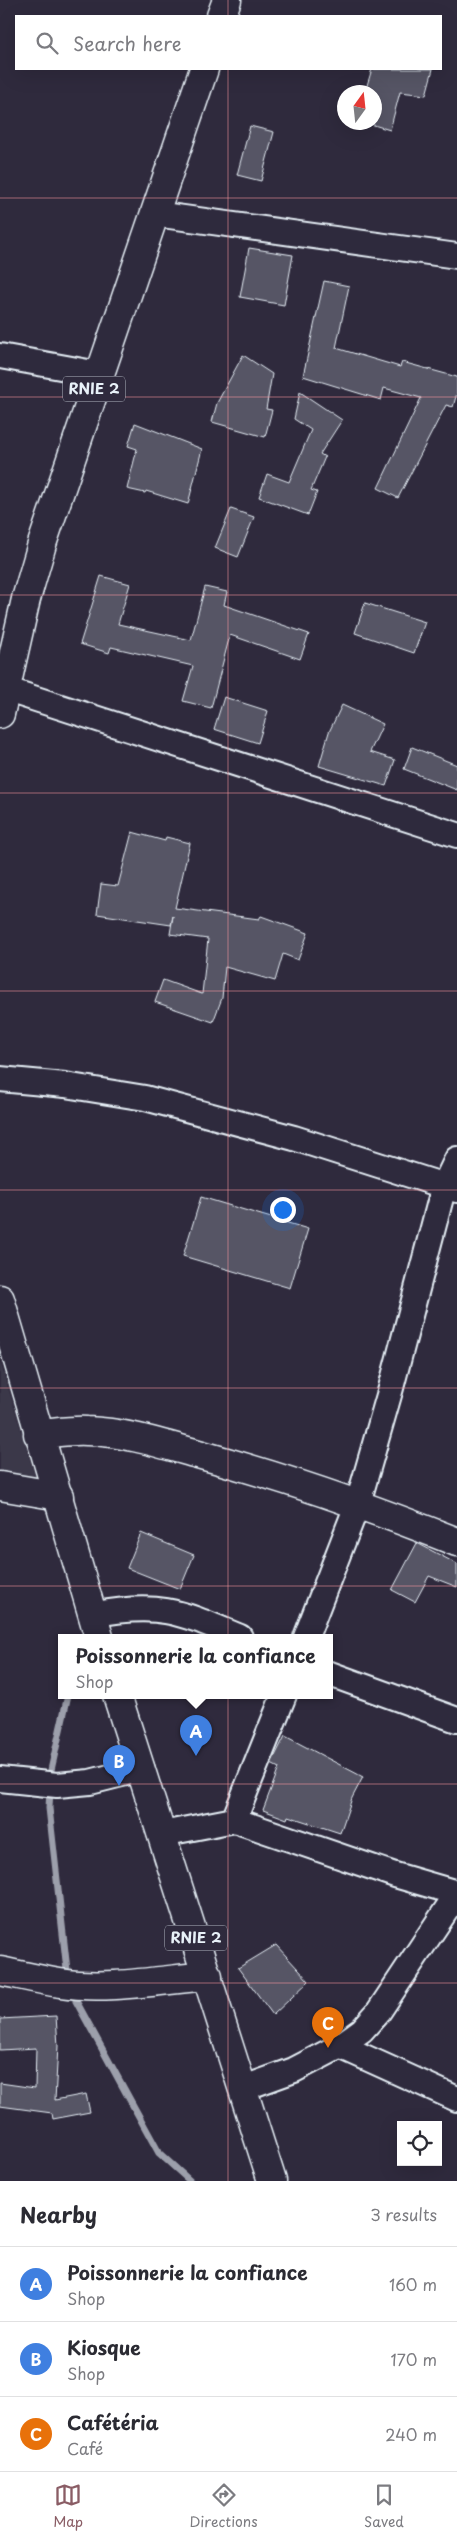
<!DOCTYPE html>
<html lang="en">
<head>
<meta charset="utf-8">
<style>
	:root { --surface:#fff; --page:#f7f7f7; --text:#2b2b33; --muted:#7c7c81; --line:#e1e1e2; --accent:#8a5d65 }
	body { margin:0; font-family:"Playpen Sans",sans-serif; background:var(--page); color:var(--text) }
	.controls { position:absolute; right:15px; bottom:15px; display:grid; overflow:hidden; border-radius:0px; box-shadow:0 5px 20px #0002 }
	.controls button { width:45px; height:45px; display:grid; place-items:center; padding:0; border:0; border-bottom:1px solid var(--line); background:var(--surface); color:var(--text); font:25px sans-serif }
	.compass { position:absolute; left:337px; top:85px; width:45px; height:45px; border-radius:50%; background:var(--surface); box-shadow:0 5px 20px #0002; rotate:15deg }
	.you { position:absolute; left:282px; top:1209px; width:18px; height:18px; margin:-12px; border:4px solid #fff; border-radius:50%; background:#1a73e8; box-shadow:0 0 0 8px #1a73e833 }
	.badge { display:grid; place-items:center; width:32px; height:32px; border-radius:50%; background:var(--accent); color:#fff; font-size:16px; font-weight:700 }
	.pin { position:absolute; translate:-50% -41px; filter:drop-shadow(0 1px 2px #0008) }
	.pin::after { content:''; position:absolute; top:26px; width:18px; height:15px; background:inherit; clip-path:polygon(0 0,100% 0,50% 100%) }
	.popup { position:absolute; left:58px; top:1634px; width:275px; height:65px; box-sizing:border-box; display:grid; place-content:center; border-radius:0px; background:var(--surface); filter:drop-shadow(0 1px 4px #0005); font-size:16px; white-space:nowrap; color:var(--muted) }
	.popup b { font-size:19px; color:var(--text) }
	.popup::after { content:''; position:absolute; left:50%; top:100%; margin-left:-10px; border:10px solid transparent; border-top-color:var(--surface) }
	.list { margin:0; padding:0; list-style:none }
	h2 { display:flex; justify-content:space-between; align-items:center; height:65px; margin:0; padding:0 20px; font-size:21px }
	h2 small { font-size:16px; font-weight:400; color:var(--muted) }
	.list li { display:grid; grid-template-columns:32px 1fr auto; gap:15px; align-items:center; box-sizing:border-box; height:75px; padding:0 20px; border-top:1px solid var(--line) }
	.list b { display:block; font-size:19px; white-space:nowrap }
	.list p { margin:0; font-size:16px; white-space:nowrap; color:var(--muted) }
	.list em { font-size:16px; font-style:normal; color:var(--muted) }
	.icon { flex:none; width:28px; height:28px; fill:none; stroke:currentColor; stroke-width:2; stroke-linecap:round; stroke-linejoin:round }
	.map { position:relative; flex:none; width:457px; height:2181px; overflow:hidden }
	.search { position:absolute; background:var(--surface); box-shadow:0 5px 20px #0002; left:15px; right:15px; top:15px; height:55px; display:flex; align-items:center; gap:12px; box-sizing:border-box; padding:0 18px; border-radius:0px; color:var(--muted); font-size:19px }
	.sheet { height:290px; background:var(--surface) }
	nav { display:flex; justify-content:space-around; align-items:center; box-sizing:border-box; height:70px; border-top:1px solid var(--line); background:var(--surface); font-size:14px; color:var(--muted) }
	nav a { display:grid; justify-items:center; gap:2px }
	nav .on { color:var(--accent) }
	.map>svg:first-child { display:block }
</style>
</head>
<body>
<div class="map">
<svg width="457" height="2181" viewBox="0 0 457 2181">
	<rect width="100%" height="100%" fill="#2f2a3d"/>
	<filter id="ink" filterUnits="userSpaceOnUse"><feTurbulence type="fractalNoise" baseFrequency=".02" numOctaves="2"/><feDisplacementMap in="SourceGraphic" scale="10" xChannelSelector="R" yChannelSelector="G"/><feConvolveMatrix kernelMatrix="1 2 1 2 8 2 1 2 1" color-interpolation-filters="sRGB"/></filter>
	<g filter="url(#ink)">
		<!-- built -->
		<polygon fill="#3b3749" points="0,1361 36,1478 0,1472"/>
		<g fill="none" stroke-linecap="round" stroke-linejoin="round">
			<!-- stream -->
			<g stroke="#9c9fab" stroke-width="7">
				<polyline points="67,1970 49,1808 51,1770 68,1695"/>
				<polyline points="76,2001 159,2153 190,2181"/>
			</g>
		</g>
		<!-- building -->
		<g fill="#575565" stroke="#e8f1f8">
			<polygon points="372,69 433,69 426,95 400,92 390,130 364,122 374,122 374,92 365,92"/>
			<polygon points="250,126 274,132 261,181 237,175"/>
			<polygon points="249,248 293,255 284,305 240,297"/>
			<polygon points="324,281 349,286 336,348 400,367 402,362 457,377 457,393 453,407 446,405 398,498 378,488 421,398 384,388 381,400 303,376"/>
			<polygon points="243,355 272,374 266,409 272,410 265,437 212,422 217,403"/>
			<polygon points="300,392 342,420 320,454 325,457 311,490 317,492 308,515 259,497 267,474 289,482 311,430 294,419"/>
			<polygon points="135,423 202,449 188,504 146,491 145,493 127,489 137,449 128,446"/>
			<polygon points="231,509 254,517 238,557 215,548"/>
			<polygon points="101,576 130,584 118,624 191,640 205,587 227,592 224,605 309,634 300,659 230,635 211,708 183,701 193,666 111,647 109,653 80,644"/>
			<polygon points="365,603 425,622 414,653 355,633"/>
			<polygon points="224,697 268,711 258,743 214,729"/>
			<polygon points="342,705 383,724 370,752 395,760 386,786 319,766 329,732"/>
			<polygon points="412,747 457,765 457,790 404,769"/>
			<polygon points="132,832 165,841 166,837 190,843 175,908 259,919 261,916 308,933 298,960 283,954 275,981 225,967 222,998 213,1022 155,1002 163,980 202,994 208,939 170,934 173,916 171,925 97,914 101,884 118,886"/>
			<polygon points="201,1197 308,1229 290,1288 183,1256"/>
			<polygon points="141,1533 194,1555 180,1589 127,1568"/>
			<polygon points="417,1543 457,1564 457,1587 429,1576 415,1602 392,1590"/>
			<polygon points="285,1736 363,1777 352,1798 340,1833 288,1816 287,1819 263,1810 279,1768 271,1764"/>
			<polygon points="276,1945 309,1981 273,2015 238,1968"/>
			<polygon points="56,2016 58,2046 55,2100 86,2094 90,2112 53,2119 52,2113 0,2106 0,2083 35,2088 36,2048 0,2050 0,2019"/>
		</g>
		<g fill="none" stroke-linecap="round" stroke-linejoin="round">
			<defs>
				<g id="minor">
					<polyline points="155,214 457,256"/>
					<polyline points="0,356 99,374"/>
					<polyline points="5,689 457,835"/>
					<polyline points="0,1079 65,1085 145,1098 294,1138 457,1190"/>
					<path d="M92,1615c67,-13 86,-4 148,22"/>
					<polyline points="306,1637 358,1503 391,1388 444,1186 457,1159"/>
					<polyline points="330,1674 457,1720"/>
					<polyline points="0,1779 57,1785 90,1782 142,1769"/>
					<polyline points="234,1820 395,1875 457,1893"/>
					<polyline points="162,1834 234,1820 284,1695"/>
					<polyline points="340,2046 457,2099"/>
					<polyline points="244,2088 294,2070 340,2046 362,2030 379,2011 457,1894"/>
				</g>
				<path id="tertiary" d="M0,1971c20,4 40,9 60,12 48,7 100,-3 148,-7"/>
				<path id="secondary" d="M38,1434c16,-1 33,-4 49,-3 38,1 75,13 111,23 88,24 174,54 259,88"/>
				<g id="primary">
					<polyline points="221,16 227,0"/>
					<polyline points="0,714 26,599 42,544 204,69"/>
					<polyline points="0,1299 99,1637"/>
					<polyline points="0,1486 59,1496"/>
					<polyline points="117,1695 272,2181"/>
				</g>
			</defs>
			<!-- minor casing -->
			<use href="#minor" stroke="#e8f1f8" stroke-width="28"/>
			<!-- tertiary casing -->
			<use href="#tertiary" stroke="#e8f1f8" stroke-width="31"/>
			<!-- secondary casing -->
			<use href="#secondary" stroke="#e8f1f8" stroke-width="31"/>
			<!-- primary casing -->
			<use href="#primary" stroke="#e8f1f8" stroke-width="31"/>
			<!-- minor -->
			<use href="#minor" stroke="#2f2a3d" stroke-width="24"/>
			<!-- tertiary -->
			<use href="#tertiary" stroke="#2f2a3d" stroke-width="28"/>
			<!-- secondary -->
			<use href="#secondary" stroke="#2f2a3d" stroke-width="28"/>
			<!-- primary -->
			<use href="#primary" stroke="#2f2a3d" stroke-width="28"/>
		</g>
	</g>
	<!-- grid -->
	<path fill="none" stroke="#ff9aa2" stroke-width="1" stroke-opacity="0.55" d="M228,0v16M228,69v2112M0,198h457M0,397h457M0,595h457M0,793h457M0,991h457M0,1190h457M0,1388h457M0,1586h457M0,1784h457M0,1983h457"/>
	<g text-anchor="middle" stroke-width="4" stroke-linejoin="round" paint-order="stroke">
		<!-- shield labels -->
		<g fill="#2f2a3d" stroke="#b0b5c0" stroke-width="1">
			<rect x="63" y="376.5" width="62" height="25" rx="4"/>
			<rect x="165" y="1925.5" width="62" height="25" rx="4"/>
		</g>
		<g font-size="15" font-weight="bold" fill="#e8f1f8">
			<text x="94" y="394">RNIE 2</text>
			<text x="196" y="1943">RNIE 2</text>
		</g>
	</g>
</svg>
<div class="controls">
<button><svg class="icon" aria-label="locate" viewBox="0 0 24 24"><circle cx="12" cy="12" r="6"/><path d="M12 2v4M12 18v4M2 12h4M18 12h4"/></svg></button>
</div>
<svg class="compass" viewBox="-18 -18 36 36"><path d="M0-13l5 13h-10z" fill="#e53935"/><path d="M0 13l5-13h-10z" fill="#7c7c81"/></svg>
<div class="you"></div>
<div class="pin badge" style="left:196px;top:1756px;background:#3f7fe0">A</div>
<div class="popup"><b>Poissonnerie la confiance</b>Shop</div>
<div class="pin badge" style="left:119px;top:1786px;background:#3f7fe0">B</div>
<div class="pin badge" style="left:328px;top:2048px;background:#e8710a">C</div>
<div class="search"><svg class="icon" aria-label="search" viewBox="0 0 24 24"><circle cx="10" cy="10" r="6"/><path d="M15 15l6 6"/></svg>Search here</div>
</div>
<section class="sheet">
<h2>Nearby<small>3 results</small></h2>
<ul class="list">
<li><span class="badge" style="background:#3f7fe0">A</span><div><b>Poissonnerie la confiance</b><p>Shop</p></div><em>160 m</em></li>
<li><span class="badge" style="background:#3f7fe0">B</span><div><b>Kiosque</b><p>Shop</p></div><em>170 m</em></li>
<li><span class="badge" style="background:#e8710a">C</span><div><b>Cafétéria</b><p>Café</p></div><em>240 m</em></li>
</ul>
</section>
<nav>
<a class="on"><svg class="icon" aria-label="map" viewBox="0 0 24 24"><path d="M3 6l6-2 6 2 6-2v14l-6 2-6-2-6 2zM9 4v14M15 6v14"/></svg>Map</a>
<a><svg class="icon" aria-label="directions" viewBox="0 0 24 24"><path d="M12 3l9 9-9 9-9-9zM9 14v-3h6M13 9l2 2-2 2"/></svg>Directions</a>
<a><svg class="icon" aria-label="saved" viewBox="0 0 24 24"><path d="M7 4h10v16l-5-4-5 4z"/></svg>Saved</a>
</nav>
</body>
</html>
